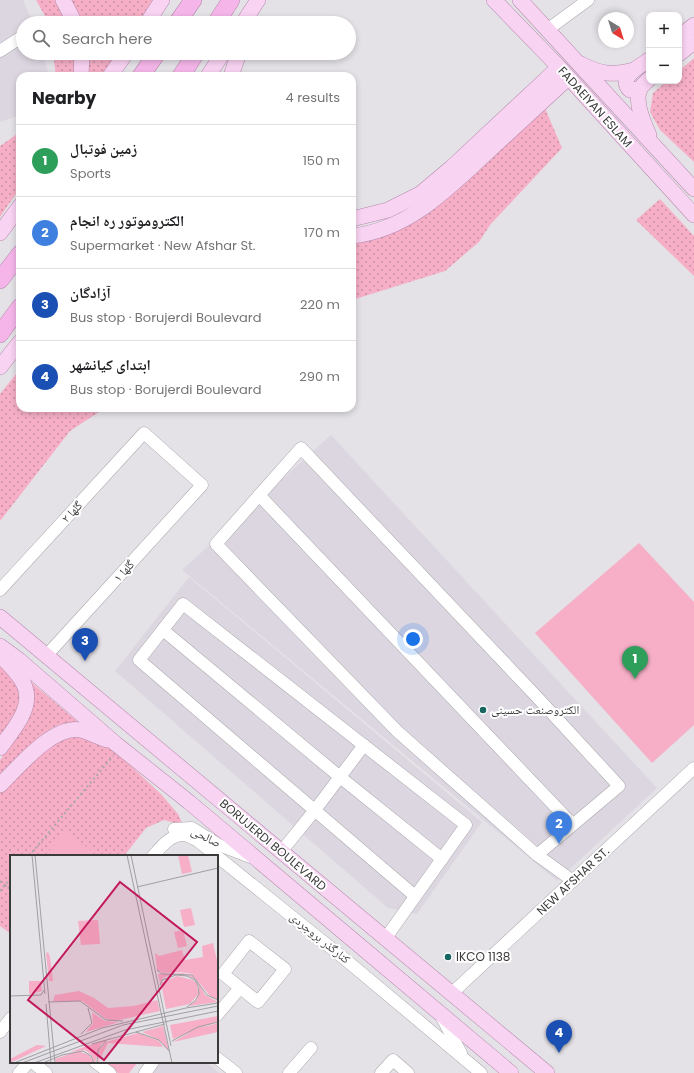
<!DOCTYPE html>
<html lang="en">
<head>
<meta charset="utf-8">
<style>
	:root { --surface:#fff; --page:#f2f2f2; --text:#202124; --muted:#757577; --line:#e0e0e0; --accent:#7c3aed }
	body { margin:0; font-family:Poppins,"Noto Naskh Arabic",sans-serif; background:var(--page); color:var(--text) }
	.controls { position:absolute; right:12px; top:12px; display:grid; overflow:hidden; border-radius:8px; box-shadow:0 2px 6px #0003 }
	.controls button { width:36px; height:36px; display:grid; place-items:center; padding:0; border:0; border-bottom:1px solid var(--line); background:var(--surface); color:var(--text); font:20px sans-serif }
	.compass { position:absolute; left:598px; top:12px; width:36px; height:36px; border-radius:50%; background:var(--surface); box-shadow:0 2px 6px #0003; rotate:142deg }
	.you { position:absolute; left:413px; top:639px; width:14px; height:14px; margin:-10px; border:3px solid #fff; border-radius:50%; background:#1a73e8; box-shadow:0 0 0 6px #1a73e833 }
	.badge { display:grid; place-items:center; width:26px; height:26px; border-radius:50%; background:var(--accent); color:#fff; font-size:13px; font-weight:700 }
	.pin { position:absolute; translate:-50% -33px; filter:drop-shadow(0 1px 2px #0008) }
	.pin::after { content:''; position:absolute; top:21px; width:14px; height:12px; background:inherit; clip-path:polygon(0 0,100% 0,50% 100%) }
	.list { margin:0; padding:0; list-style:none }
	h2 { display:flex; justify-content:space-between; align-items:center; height:52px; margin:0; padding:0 16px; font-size:17px }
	h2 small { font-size:13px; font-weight:400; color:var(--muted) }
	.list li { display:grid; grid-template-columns:26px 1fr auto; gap:12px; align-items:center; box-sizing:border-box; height:72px; padding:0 16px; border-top:1px solid var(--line) }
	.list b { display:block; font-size:15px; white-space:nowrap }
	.list p { margin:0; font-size:13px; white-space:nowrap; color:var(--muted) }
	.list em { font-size:13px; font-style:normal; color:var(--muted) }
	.icon { flex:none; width:22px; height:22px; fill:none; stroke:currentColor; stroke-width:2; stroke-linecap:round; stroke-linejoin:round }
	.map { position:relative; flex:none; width:694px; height:1073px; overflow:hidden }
	.search { position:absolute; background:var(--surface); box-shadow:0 2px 6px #0003; left:16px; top:16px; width:340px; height:44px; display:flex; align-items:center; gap:10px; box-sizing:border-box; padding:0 14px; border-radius:22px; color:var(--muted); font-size:15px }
	.panel { position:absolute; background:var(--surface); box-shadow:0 2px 6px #0003; left:16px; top:72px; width:340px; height:340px; border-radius:12px }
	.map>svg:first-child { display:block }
</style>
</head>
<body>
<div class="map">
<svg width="694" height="1073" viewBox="0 0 694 1073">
	<defs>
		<pattern id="grass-dots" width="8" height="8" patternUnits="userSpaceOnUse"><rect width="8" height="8" fill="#f6afc6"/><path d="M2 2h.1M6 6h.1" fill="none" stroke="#c890a2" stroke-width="1.8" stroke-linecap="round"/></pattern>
	</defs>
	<rect width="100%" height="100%" fill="#e4e2e7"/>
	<!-- built -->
	<g fill="#dcd6e1">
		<polygon points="0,0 23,0 33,23 23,23 23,53 43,53 49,76 20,76 20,115 0,122"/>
		<polygon points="331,435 657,788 557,881 182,570"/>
		<polygon points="189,577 482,822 417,914 388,908 115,671"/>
		<polygon points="159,1062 206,1062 219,1073 150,1073"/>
	</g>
	<!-- grass -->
	<g fill="url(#grass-dots)">
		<polygon points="36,0 57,0 69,23 49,23"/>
		<polygon points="68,0 159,0 144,23 80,23"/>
		<polygon points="53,53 77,53 77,76 56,76"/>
		<polygon points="86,53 124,53 109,76 86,76"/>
		<polygon points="694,58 694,162 660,130 650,112 653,93 667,81 679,81 679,71"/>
		<polygon points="544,106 562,148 490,225 479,242 445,271 352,300 352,244 387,234"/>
		<polygon points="20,132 20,188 0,217 0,146"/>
		<polygon points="660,199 694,236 694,276 636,220"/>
		<polygon points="20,369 20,408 105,408 70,431 0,521 0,394"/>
		<polygon points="0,663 19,687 19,709 0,736"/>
		<path d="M24,676l54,46c-7,0 -13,1 -19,3 -22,8 -43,35 -59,52v-17l24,-34z"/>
		<polygon points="74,734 97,739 117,753 161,794 178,814 183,825 164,820 146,828 124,856 11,856 11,934 0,926 0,793 49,745"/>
	</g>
	<!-- green -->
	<g fill="#f6afc6">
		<polygon points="639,543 694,602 694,725 652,763 535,633"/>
		<polygon points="66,830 92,851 88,856 45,856"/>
		<polygon points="104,1062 138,1062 129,1073 118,1073"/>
	</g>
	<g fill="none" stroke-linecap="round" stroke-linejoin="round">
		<defs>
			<g id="minor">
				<polyline points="547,30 588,0"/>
				<polyline points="0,51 23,36"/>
				<polyline points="259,495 572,824"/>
				<polyline points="0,590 144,433 202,485 46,656"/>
				<polyline points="163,630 340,777 442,859"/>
				<polyline points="174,829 192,828 219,845 250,857"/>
				<polyline points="281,852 315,810 364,745"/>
				<polyline points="537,855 619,786 536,696 301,448 216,544 397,731 537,855 573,881"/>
				<path d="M153,856c8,-9 17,-21 30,-21 5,0 11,4 15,6l148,119 135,113"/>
				<polyline points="385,939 466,825 183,604 139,660 415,896"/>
				<polygon points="249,941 285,969 258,1002 223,974"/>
				<polyline points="451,994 694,768"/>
				<polyline points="217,1015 240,988"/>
				<polyline points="441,1016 461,1053"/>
				<polyline points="0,1032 11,1018"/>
				<polyline points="217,1058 236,1073"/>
				<polyline points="32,1062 46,1073"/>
				<polyline points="95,1062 110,1073"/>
				<polyline points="19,1073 29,1062"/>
				<polyline points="145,1073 153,1062"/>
				<polyline points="289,1073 311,1048"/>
				<polyline points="381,1073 393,1060 408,1073"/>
			</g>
			<g id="major">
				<polyline points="63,0 75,23"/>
				<polyline points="494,0 559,67 694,215"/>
				<polyline points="520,0 694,189"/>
				<polyline points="147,23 162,0"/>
				<polyline points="243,23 258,0"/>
				<polyline points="679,37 694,25"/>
				<polyline points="679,54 694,42"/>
				<path d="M581,64c19,10 32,12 53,6"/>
				<polyline points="81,76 82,53"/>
				<polyline points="110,76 126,53"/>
				<polyline points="208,76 223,53"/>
				<polyline points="231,76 239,53"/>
				<path d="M649,79c-3,3 -7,6 -9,10 -6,12 4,35 9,46"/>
				<path d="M640,89l-10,1c-13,-12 10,-24 19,-30"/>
				<polyline points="352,219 388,210 420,194 451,168 559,67"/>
				<polyline points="0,233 20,206"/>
				<path d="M352,236c58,-6 99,-50 140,-88 25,-23 51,-47 76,-70"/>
				<polyline points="0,367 20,342"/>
				<polyline points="0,617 547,1073"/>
				<polyline points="0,646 19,660 116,744 189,802 511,1073"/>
				<path d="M0,655c8,9 21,20 25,32 8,22 -13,44 -25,61"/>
				<path d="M0,785c19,-18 52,-60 81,-55 8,2 17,7 26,10"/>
			</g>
			<g id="highway">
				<polyline points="177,23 193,0"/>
				<polyline points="216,23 231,0"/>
				<polyline points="141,76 157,53"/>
				<polyline points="181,76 196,53"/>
				<polyline points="0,280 20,254"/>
				<polyline points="0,334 20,307"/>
			</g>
		</defs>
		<!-- minor casing -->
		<use href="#minor" stroke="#aba8ad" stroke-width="13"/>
		<!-- major casing -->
		<use href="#major" stroke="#b48aac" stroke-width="16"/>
		<!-- highway casing -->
		<use href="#highway" stroke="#b48aac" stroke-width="18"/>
		<!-- path -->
		<g stroke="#aaa8ac" stroke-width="2" stroke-dasharray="2 3" stroke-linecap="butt">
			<polyline points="29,856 113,756"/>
			<polyline points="0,881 11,890"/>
			<polyline points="0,891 11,878"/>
		</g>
		<!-- minor -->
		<use href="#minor" stroke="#fff" stroke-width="12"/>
		<!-- major -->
		<use href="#major" stroke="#f9d3f2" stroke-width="15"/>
		<!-- highway -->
		<use href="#highway" stroke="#f5b5e9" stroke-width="17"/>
	</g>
	<!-- markers -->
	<g fill="#18645f" stroke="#fff" stroke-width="1.5">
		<circle cx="483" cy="710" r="4"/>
		<circle cx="448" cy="957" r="4"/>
	</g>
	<g text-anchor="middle" stroke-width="4" stroke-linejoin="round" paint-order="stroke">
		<!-- street labels -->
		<g font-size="12" fill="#3c3b3c" stroke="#fff">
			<text transform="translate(595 107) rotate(48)" y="4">FADAEIYAN ESLAM</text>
			<text transform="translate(72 512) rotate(-47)" y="4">گلها ۲</text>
			<text transform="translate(124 571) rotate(-48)" y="4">گلها ۱</text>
			<text transform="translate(206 837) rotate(27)" y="4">صالحی</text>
			<text transform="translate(273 845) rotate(40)" y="4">BORUJERDI BOULEVARD</text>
			<text transform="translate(573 881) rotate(-43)" y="4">NEW AFSHAR ST.</text>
			<text transform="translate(320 938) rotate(39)" y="4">کنارگذر بروجردی</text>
		</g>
		<!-- poi labels -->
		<g font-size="12" fill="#3c3b3c" stroke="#fff" text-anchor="start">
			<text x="491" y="714">الکتروصنعت حسینی</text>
			<text x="456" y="961">IKCO 1138</text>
		</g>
	</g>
	<!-- overview -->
	<g transform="translate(10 855)">
		<rect width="208" height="208" fill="#e4e2e7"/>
		<path d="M203,88l5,22v35l-7,-3 -19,-23 -10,-2 -19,1 -6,-3 -2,-17 4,3 23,-6 3,10 18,-3 -1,-11zM38,97l2,5 3,24h-4l-3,-28zM173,118l10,3 5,5 7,14 13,7 -29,4 8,-6 2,-14 -4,-7 -9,-4h-15l-8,3 -3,5 -2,-9zM167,121l16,4 4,4 1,10 -8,10 -24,5 -5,-26zM19,126h12l1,10 -13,3zM69,136l15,7 14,10 26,-2 23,-6 3,11 -46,10 -8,-2 -24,-18h-29l2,-6zM82,157l13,9 14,1 -33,10 7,-9zM208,161v5l-45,18 -3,-14zM208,168v9l-45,10 23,-13zM153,171l6,25 -10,-11 -17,-8zM128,178l21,8 4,6 -55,-4 -10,20 1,-13 7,-8zM103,182l-12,7 -6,19 -4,-8 -6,-5 -15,2zM27,190l9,1 -36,17v-4zM68,196l11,4 5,8h-38l-1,-4z" fill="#f6afc6"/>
		<path d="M168,0h10l4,17 -10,2zM181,53l4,17 -11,2 -4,-17zM88,65l2,24 -19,1 -3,-24zM173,75l4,16 -9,2 -4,-16z" fill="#f6afc6"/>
		<path fill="none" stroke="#a19fa3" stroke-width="1" d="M22,0l13,139M25,0l20,208M117,0l45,208M121,0l40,191M127,32l81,-19M147,115l5,4 30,1 15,20 11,5M150,130l2,-5 14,-5 11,1 8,4 3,6 1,8 -4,7 -8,6M0,141l31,-1 3,-5M38,147l32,-1 26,19 17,1M36,149l5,59M126,177l23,8 10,11M71,179l11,-11 -4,-15M162,186l26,-14 20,-5M82,189l73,-20M52,200l21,-4 8,5 3,7M4,208l88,-35 84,-20 32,-5M12,208l101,-38 95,-19M24,208l91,-33 93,-19M33,208l19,-8M87,208l1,-13 8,-9"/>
		<path fill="#c2185b" fill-opacity="0.15" stroke="#c2185b" stroke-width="2" d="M110,27l77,60 -93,118 -76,-60z"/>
		<rect width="208" height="208" fill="none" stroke="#3c3b3c" stroke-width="2"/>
	</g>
</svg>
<div class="controls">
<button>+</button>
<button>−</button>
</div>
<svg class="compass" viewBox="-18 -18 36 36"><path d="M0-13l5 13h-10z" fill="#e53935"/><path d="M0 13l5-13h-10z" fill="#757577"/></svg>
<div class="you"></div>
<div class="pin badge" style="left:635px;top:679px;background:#2e9e5b">1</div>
<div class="pin badge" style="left:559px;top:844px;background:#3f7fe0">2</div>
<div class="pin badge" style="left:85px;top:661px;background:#1a4fb4">3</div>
<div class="pin badge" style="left:559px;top:1053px;background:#1a4fb4">4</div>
<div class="search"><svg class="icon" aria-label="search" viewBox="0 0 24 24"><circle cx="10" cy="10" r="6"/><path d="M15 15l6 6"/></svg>Search here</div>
<section class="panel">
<h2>Nearby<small>4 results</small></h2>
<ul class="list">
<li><span class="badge" style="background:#2e9e5b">1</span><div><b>زمین فوتبال</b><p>Sports</p></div><em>150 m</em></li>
<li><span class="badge" style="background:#3f7fe0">2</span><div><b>الکتروموتور ره انجام</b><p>Supermarket · New Afshar St.</p></div><em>170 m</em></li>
<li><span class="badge" style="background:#1a4fb4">3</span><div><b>آزادگان</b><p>Bus stop · Borujerdi Boulevard</p></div><em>220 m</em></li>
<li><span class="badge" style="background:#1a4fb4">4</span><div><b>ابتدای کیانشهر</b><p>Bus stop · Borujerdi Boulevard</p></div><em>290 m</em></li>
</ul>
</section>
</div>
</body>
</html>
